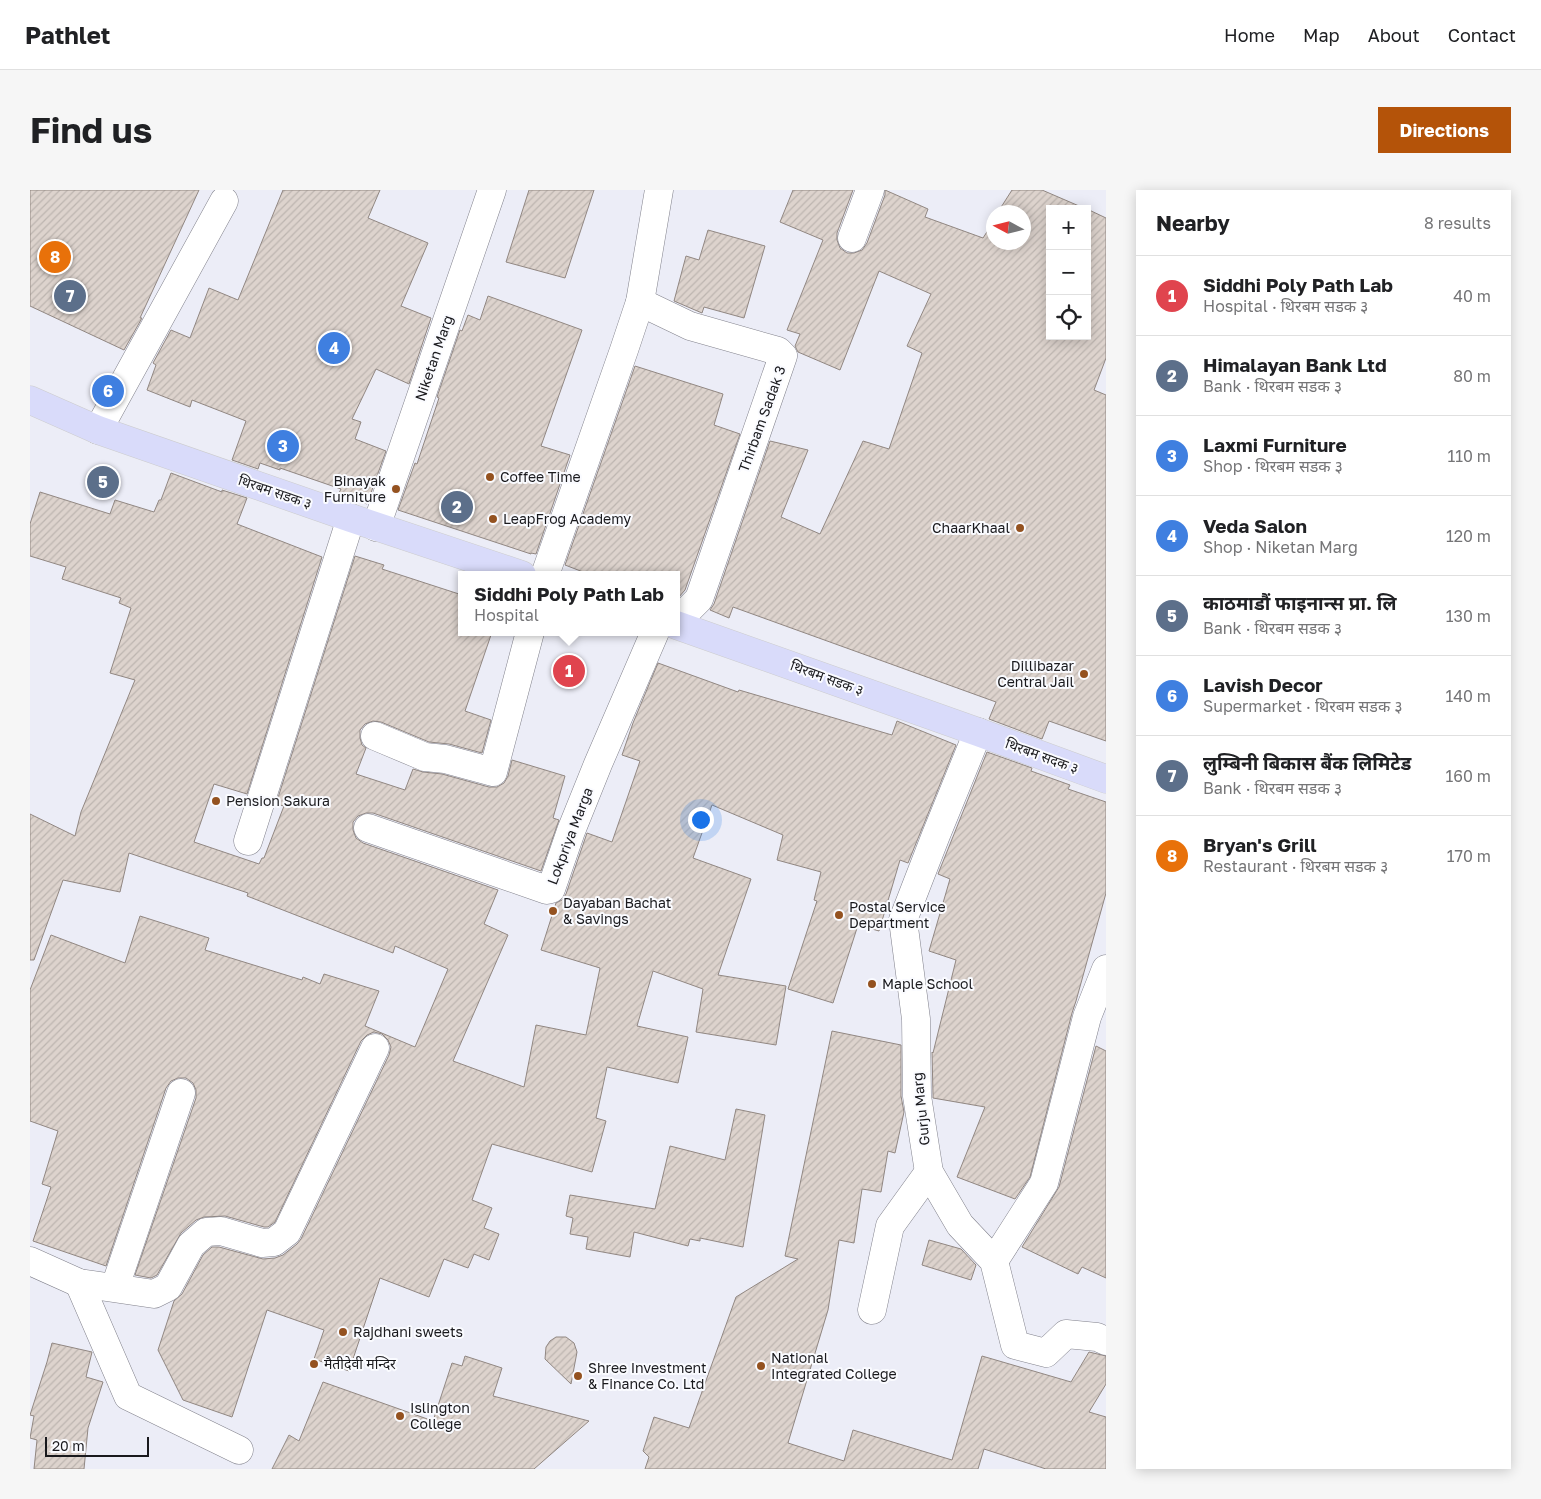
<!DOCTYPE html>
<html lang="en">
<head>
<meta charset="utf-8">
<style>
	:root { --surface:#fff; --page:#f6f6f6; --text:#202124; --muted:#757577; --line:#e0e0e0; --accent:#b45309 }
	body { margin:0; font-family:"Golos Text","Noto Sans Devanagari",sans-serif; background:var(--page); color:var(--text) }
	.controls { position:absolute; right:15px; top:15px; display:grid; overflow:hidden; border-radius:0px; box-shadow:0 2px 12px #0003 }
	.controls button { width:45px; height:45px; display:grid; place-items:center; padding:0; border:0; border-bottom:1px solid var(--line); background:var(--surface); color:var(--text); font:25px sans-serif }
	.compass { position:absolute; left:956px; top:15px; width:45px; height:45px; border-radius:50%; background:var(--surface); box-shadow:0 2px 12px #0003; rotate:277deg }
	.scale { position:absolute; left:15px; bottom:12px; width:104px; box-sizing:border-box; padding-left:5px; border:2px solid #19191d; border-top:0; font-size:14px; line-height:18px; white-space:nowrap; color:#19191d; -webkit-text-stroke:4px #fafbff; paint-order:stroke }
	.you { position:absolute; left:670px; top:629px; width:18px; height:18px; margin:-12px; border:4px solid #fff; border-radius:50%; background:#1a73e8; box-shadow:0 0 0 8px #1a73e833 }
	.badge { display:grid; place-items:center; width:32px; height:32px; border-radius:50%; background:var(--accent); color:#fff; font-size:16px; font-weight:700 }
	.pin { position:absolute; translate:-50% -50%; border:2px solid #fff; box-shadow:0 1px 5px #0006 }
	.popup { position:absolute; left:428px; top:381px; width:222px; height:65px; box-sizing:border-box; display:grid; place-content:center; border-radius:0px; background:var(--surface); filter:drop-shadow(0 1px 4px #0005); font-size:16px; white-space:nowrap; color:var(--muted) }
	.popup b { font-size:19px; color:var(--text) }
	.popup::after { content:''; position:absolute; left:50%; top:100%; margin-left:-10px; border:10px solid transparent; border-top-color:var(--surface) }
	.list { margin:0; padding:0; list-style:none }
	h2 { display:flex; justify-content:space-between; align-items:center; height:65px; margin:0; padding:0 20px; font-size:21px }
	h2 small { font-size:16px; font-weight:400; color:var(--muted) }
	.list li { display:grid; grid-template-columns:32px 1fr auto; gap:15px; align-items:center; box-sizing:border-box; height:80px; padding:0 20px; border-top:1px solid var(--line) }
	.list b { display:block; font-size:19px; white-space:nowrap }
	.list p { margin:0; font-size:16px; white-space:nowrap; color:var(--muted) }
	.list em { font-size:16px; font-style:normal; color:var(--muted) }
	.icon { flex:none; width:28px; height:28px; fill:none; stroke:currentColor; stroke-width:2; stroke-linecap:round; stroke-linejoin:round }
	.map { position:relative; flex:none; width:1076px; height:1279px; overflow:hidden; border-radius:0px }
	header { display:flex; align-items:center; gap:30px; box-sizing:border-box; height:70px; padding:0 25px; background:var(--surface); border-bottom:1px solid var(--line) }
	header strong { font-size:24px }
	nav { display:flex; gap:28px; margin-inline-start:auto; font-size:18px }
	.intro { display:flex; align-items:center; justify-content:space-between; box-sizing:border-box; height:120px; padding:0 30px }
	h1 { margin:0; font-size:35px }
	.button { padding:12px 22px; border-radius:0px; background:var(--accent); color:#fff; font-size:18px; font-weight:700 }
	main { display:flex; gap:30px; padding:0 30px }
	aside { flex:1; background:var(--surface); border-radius:0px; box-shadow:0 2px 12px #0003 }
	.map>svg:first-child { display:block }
</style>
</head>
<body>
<header>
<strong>Pathlet</strong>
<nav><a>Home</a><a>Map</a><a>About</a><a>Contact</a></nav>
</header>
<div class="intro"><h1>Find us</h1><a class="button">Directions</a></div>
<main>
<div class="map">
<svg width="1076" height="1279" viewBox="0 0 1076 1279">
	<defs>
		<pattern id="building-hatch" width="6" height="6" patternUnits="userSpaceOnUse" patternTransform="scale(1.25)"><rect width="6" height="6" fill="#ddd3cd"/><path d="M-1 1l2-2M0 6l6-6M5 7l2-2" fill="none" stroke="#bdb5b0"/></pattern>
	</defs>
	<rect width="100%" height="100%" fill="#ecedf7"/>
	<!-- building -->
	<g fill="url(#building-hatch)" stroke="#918782">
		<polygon points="0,0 169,0 110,128 112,128 94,160 0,116"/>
		<polygon points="253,0 350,0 338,28 398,53 371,116 401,128 379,194 346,179 322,229 331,232 325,249 356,261 337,314 309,303 311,299 250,278 250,280 230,273 228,279 202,270 216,231 162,210 160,217 117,200 126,175 123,173 141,140 160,148 179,98 208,110"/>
		<polygon points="499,0 564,0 535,88 476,72"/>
		<polygon points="763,0 823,0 807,43 807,50 810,58 817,63 824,63 832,60 837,53 855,5 855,0 898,19 895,27 953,48 964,31 964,52 994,52 994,22 968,22 982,0 1012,0 1056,19 1020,19 1020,146 1057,146 1057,19 1076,28 1076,168 1064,200 1076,205 1076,551 1019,531 1012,549 959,529 966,512 703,417 699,428 680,420 684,414 740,251 778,260 751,327 790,344 833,251 859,259 892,163 877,156 901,104 849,81 810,180 768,162 765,156 770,144 757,140 793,50 750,32"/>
		<polygon points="678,40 735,56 714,128 674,117 672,123 644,111 656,66 669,70"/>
		<polygon points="458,106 552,140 511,256 540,265 506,364 501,363 501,364 368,320 385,273 387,274 409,208 407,207 430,140 432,141 438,125 450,130"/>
		<polygon points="605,176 693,204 684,235 710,244 655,400 648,408 646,408 646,385 561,385 535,375"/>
		<polygon points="141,283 192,302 192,300 217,308 207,334 292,367 217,604 184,594 164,652 229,674 232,668 234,668 254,616 246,614 325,366 354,375 352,379 432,405 432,442 462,442 435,521 461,530 452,563 419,554 399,552 351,532 343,531 335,534 330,540 330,548 332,555 336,558 326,584 375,600 383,579 393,582 412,584 459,597 467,597 474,593 478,586 482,570 535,586 523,628 529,630 511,681 343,623 336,623 328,626 323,632 323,640 326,648 333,653 468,700 454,734 478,745 423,871 494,897 506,835 556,845 570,778 511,760 526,713 532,710 536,704 557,643 582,652 610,571 592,565 603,533 628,473 708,502 709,500 862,545 867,531 926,555 878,673 870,670 849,741 828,735 803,813 758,799 787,711 784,710 791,682 747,670 753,645 682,615 663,668 721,689 688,785 756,796 746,855 666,842 673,799 623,781 607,836 658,847 648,893 577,877 566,928 576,931 562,982 462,954 442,1010 462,1018 454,1038 469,1044 459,1070 444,1064 438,1078 414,1069 399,1107 350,1088 319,1181 284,1169 294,1140 237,1120 202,1227 153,1210 128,1160 144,1111 152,1104 173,1065 182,1057 189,1057 233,1069 245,1068 253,1065 267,1054 271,1049 359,865 361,857 358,850 352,844 344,842 337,845 331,851 245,1032 238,1037 234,1037 195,1026 174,1027 166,1030 151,1043 127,1085 121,1088 105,1085 166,908 166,900 163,893 156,888 148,888 141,891 136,898 76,1076 3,1051 21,997 12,994 28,941 0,931 0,800 21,745 95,773 110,726 179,748 175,760 272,790 273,787 290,794 294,784 349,801 335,836 385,857 418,779 365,756 363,763 217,706 218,703 99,663 90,702 33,690 4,770 0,770 0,624 45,646 51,622 105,490 80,483 101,418 89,413 91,408 32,389 36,377 0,366 0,334 10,302 80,324 85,310 124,322 129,310 131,310"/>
		<polygon points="957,562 1002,578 1001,581 1040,595 1038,599 1076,612 1076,703 1046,811 1042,823 1000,987 985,1009 927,987 955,917 903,908 903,905 902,862 903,863 926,770 899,761 920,689 908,684"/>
		<polygon points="802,841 871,855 871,906 874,922 865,963 858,961 851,1002 832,999 824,1053 809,1050 798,1120 758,1253 814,1271 823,1240 922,1270 952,1166 1041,1192 1059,1162 1076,1166 1076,1194 1059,1222 1076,1227 1076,1279 1016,1279 954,1259 948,1279 615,1279 619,1267 613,1261 624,1227 659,1238 706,1107 768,1069 755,1066"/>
		<polygon points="1066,856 1076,861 1076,1088 1052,1077 1048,1084 992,1057 1029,997"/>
		<polygon points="706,919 735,925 713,1057 670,1048 670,1051 660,1049 658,1056 604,1042 600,1067 556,1059 558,1047 540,1044 543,1028 536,1026 540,1005 625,1019 640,956 695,970"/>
		<polygon points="899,1050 931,1059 946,1075 941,1090 892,1075"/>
		<polygon points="526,1147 536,1147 544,1153 547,1162 541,1194 515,1169 516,1157 520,1151"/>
		<polygon points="22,1153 62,1162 56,1187 73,1192 58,1238 54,1279 4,1279 7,1250 0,1248 4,1226 0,1225 17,1172"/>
		<polygon points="435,1166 472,1178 463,1206 559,1231 504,1279 242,1279 259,1245 269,1251 293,1192 403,1231 422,1173 432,1176"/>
	</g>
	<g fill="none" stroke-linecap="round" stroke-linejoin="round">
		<defs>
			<g id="minor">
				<polyline points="822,48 840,0"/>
				<polyline points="610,112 660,136 748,161 753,166 669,409 646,432"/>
				<polyline points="68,240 194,11"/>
				<polyline points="346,337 462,0"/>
				<polyline points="515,385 594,160 610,112 629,0"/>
				<polyline points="948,542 906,645 873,730 886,829 887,906 899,982 930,1035 964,1071 985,1155 1016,1163 1036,1144 1067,1147 1076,1151"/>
				<polyline points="345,546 395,567 415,569 463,582 500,442"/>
				<polyline points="338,638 517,700 521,699 541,641 568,574 625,442"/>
				<polyline points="218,651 321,328"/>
				<polyline points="0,1071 49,1093 124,1104 138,1097 161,1055 176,1042 191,1041 232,1053 244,1052 257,1042 345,858"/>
				<polyline points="964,1071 1014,993 1057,827 1076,779"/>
				<polyline points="49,1093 98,1206 209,1260"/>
				<polyline points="85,1097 151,903"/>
				<polyline points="842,1120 860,1036 899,982"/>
			</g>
			<g id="major">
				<polyline points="0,210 68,240 321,328 492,385"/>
				<polyline points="646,435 948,542 1076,589"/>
			</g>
		</defs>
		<!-- minor casing -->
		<use href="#minor" stroke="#82828c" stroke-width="29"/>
		<!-- major casing -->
		<use href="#major" stroke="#cccccd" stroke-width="29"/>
		<!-- minor -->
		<use href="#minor" stroke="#fff" stroke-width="28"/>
		<!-- major -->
		<use href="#major" stroke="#d9dbfa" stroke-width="28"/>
	</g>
	<!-- markers -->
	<g fill="#945220" stroke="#fafbff" stroke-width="2">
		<circle cx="460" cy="287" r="5"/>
		<circle cx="366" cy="299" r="5"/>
		<circle cx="463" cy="329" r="5"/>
		<circle cx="990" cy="338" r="5"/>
		<circle cx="1054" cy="484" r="5"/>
		<circle cx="186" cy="611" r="5"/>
		<circle cx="523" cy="721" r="5"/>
		<circle cx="809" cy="725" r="5"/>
		<circle cx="842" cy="794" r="5"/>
		<circle cx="313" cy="1142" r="5"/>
		<circle cx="284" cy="1174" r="5"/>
		<circle cx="731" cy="1176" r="5"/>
		<circle cx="548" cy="1186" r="5"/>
		<circle cx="370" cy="1226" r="5"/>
	</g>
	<g text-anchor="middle" stroke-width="4" stroke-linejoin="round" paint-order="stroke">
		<!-- street labels -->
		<g font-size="14" fill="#19191d" stroke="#fafbff">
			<text transform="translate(404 168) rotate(-71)" y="5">Niketan Marg</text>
			<text transform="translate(732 229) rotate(-70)" y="5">Thirbam Sadak 3</text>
			<text transform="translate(245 302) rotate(19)" y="5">थिरबम सडक ३</text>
			<text transform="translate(797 488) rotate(20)" y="5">थिरबम सडक ३</text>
			<text transform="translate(1012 566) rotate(20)" y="5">थिरबम सदक ३</text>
			<text transform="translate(540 646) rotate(-69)" y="5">Lokpriya Marga</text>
			<text transform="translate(891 919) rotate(-96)" y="5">Gurju Marg</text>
		</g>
		<!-- poi labels -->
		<g font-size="14" fill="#19191d" stroke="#fafbff" text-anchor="start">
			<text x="470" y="292">Coffee Time</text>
			<text x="356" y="296" text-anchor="end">Binayak<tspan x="356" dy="16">Furniture</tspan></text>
			<text x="473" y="334">LeapFrog Academy</text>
			<text x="980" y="343" text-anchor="end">ChaarKhaal</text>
			<text x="1044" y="481" text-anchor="end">Dillibazar<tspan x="1044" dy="16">Central Jail</tspan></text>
			<text x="196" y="616">Pension Sakura</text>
			<text x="533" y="718">Dayaban Bachat<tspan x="533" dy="16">&amp; Savings</tspan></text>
			<text x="819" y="722">Postal Service<tspan x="819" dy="16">Department</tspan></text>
			<text x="852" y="799">Maple School</text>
			<text x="323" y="1147">Rajdhani sweets</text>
			<text x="741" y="1173">National<tspan x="741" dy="16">Integrated College</tspan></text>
			<text x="294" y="1179">मैतीदेवी मन्दिर</text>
			<text x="558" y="1183">Shree Investment<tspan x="558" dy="16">&amp; Finance Co. Ltd</tspan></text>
			<text x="380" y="1223">Islington<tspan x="380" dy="16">College</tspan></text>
		</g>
	</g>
</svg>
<div class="controls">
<button>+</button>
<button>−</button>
<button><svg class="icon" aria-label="locate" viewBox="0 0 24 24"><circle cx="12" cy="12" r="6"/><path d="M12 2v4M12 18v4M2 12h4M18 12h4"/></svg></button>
</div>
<svg class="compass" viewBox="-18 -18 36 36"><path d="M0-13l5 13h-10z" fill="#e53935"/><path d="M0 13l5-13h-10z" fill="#757577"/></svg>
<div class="scale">20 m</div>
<div class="you"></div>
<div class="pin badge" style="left:539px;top:481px;background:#e0444e">1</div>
<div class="popup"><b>Siddhi Poly Path Lab</b>Hospital</div>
<div class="pin badge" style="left:427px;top:317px;background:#5c6f8a">2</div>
<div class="pin badge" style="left:253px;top:256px;background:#3f7fe0">3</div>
<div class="pin badge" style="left:304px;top:158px;background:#3f7fe0">4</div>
<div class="pin badge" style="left:73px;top:292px;background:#5c6f8a">5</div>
<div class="pin badge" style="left:78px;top:201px;background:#3f7fe0">6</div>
<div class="pin badge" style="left:40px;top:106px;background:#5c6f8a">7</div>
<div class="pin badge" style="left:25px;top:67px;background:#e8710a">8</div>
</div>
<aside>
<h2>Nearby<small>8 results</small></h2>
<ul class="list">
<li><span class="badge" style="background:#e0444e">1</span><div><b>Siddhi Poly Path Lab</b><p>Hospital · थिरबम सडक ३</p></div><em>40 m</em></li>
<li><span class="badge" style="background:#5c6f8a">2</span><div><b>Himalayan Bank Ltd</b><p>Bank · थिरबम सडक ३</p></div><em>80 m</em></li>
<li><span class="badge" style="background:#3f7fe0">3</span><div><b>Laxmi Furniture</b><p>Shop · थिरबम सडक ३</p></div><em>110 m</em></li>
<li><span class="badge" style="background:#3f7fe0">4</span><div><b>Veda Salon</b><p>Shop · Niketan Marg</p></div><em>120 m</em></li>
<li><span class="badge" style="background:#5c6f8a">5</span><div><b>काठमाडौं फाइनान्स प्रा. लि</b><p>Bank · थिरबम सडक ३</p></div><em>130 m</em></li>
<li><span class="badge" style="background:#3f7fe0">6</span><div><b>Lavish Decor</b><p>Supermarket · थिरबम सडक ३</p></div><em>140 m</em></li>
<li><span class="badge" style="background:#5c6f8a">7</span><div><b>लुम्बिनी बिकास बैंक लिमिटेड</b><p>Bank · थिरबम सडक ३</p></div><em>160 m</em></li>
<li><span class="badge" style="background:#e8710a">8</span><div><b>Bryan's Grill</b><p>Restaurant · थिरबम सडक ३</p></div><em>170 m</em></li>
</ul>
</aside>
</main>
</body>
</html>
